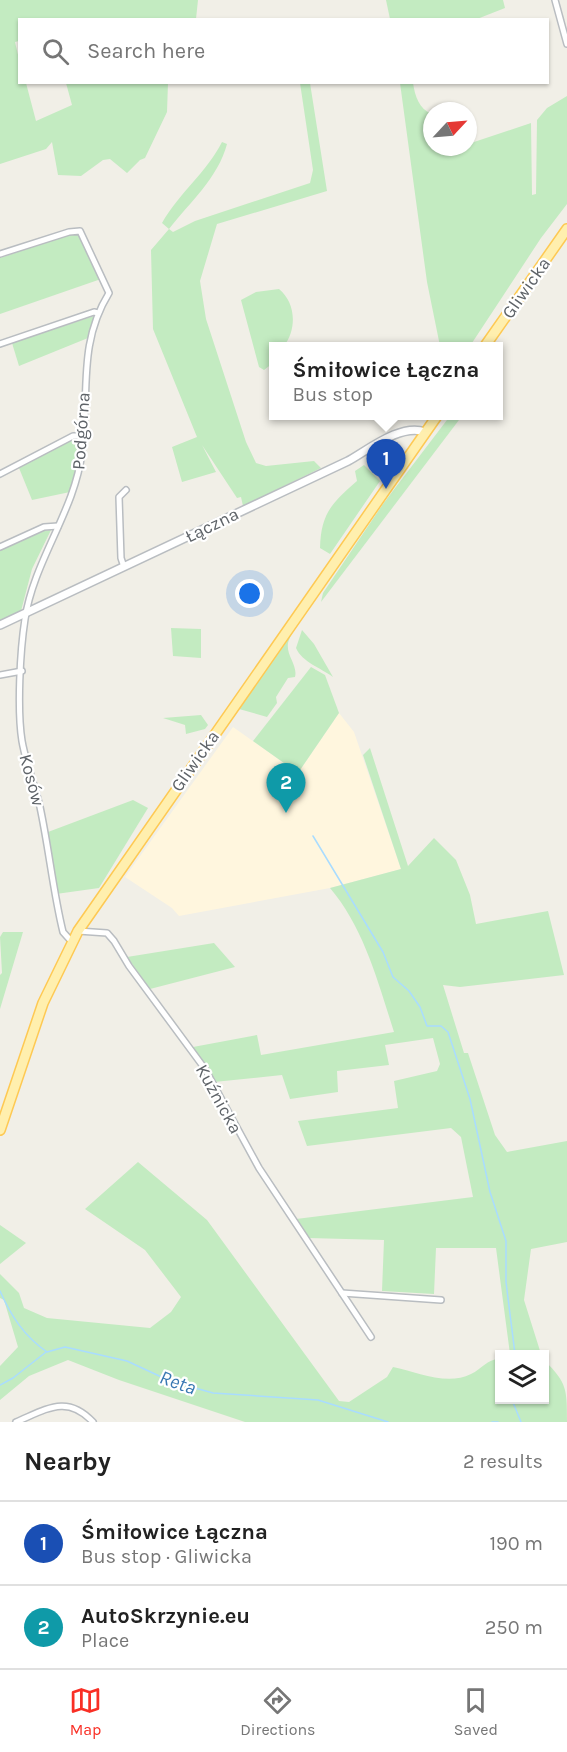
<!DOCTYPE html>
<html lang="en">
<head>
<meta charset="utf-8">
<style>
	:root { --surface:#fff; --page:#f6f6f6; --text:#222; --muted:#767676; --line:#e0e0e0; --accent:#f92f25 }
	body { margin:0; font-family:Karla,sans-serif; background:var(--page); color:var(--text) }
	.controls { position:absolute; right:18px; bottom:18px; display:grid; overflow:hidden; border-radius:0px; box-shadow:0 2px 4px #0004 }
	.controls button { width:54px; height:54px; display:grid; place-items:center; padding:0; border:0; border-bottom:2px solid var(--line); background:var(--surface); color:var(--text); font:30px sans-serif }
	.compass { position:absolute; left:423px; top:102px; width:54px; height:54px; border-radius:50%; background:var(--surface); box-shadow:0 2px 4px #0004; rotate:64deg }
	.you { position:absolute; left:250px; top:594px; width:21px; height:21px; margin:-15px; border:4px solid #fff; border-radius:50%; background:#1a73e8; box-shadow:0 0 0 9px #1a73e833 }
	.badge { display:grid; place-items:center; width:39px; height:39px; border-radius:50%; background:var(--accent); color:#fff; font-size:20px; font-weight:700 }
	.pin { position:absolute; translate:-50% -50px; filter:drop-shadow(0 2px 3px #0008) }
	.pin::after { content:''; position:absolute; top:32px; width:21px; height:18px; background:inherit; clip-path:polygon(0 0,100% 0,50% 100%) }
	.popup { position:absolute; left:269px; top:342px; width:234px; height:78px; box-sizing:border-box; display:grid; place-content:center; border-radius:0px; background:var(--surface); filter:drop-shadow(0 2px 4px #0005); font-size:20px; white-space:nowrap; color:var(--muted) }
	.popup b { font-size:22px; color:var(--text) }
	.popup::after { content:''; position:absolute; left:50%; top:100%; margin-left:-12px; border:12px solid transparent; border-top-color:var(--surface) }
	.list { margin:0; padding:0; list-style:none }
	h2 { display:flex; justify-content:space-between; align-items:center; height:78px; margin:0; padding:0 24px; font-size:26px }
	h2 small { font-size:20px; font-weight:400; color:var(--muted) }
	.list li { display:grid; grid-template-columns:39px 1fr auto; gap:18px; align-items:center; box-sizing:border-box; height:84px; padding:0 24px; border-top:2px solid var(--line) }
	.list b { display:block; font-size:22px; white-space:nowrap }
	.list p { margin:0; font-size:20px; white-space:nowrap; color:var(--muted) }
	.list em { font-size:20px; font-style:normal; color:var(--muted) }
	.icon { flex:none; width:33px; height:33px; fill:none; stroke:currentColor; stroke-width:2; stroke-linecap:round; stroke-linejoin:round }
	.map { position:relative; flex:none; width:567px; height:1422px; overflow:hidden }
	.search { position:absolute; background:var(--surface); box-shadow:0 2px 4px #0004; left:18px; right:18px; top:18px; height:66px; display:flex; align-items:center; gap:15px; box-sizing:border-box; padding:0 21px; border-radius:0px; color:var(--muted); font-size:22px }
	.sheet { height:246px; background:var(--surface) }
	nav { display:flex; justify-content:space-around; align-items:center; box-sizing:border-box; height:84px; border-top:2px solid var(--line); background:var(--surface); font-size:16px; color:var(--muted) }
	nav a { display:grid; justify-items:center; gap:3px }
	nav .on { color:var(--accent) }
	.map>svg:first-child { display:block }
</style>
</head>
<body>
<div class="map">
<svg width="567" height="1422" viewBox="0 0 567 1422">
	<rect width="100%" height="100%" fill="#f1efe7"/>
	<!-- commercial -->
	<polygon fill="#fff6de" points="339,713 354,732 401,869 330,888 179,916 172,908 125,877 233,727 298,773"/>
	<!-- green -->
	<g fill="#c3ebc1">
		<polygon points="0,0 198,0 196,19 20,20 19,41 15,42 19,59 20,82 26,83 36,121 72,105 66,83 168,83 167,112 145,158 140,160 127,173 110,159 103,160 81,176 58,175 52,142 46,149 0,164"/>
		<polygon points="386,0 503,0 505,8 477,19 390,19"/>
		<path d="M300,83h10l17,108 -110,33 -17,57 6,38 40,123 10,21 10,3 48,-5 7,7 -78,38 -2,-9 -4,1 -35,-53 14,27 -34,10 -10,-35 25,-10 -44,-108 -2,-79 18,-21 -7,-6c17,-30 45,-51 60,-81l5,2c-9,34 -37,58 -58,85l4,3 22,-11 115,-38 3,-13z"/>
		<path d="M400,83h13c2,13 6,26 19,31v33h36v-3l63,-21 1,72 4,-1 1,-74 10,-12 20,-12v108l-26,34 -71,108h-30l-13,-64z"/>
		<polygon points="74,233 81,236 101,279 0,314 0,258"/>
		<path d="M279,289c17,14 18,40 5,57h-10l-1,17 -9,7 -5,-3 -18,-67 15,-8z"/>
		<polygon points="94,316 88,338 19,366 12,343"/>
		<polygon points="450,416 462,416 321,602 323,593 383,504"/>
		<polygon points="78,440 75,483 70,492 32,500 19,468 70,441"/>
		<path d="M364,465l16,16 -50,73 -10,-6c1,-35 12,-45 37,-67l-2,-10z"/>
		<polygon points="51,530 32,569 21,611 0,621 0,550 44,531"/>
		<path d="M301,618c-2,7 -11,16 -13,25 -2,13 10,22 7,34l-7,1 -12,19 1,6 -10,14 -28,-8z"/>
		<polygon points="171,628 201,629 201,658 173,656"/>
		<path d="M302,630l12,14 19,33c-12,-9 -31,-15 -37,-29z"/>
		<polygon points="311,667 325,675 339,713 298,773 253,741"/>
		<polygon points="201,715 208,725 205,729 186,734 185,725 163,718"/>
		<path d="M370,748l38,118 26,-28 22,22 14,35 6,29 72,-13 16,64 -104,12 -17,-2 21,68h4l27,82 12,17 60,-11v101l-36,7 -7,51 17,54h-31l-14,-106h-60l-2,46 -52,-3 2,-51 -76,-2 -12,-19 177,-22 -12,-60 -10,-9 -144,18 -9,-25 100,-13 -4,-27 43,-10 3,-7 -7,-26 -48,7 4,20 -52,6 1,21 -48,7 -8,-24 -68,7 -21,-35 64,-12 4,20 133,-23c-16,-50 -30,-104 -64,-144l71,-19 -38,-114z"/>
		<polygon points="133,800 148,808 99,888 56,894 44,837 48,832"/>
		<polygon points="3,932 23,932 0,1009 0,975 2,973 0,937"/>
		<polygon points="214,943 235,967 150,989 127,957"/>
		<path d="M138,1162l69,58 132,181 10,1 38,-25 6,-10c24,5 54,19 78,7 11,-5 16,-15 28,-15l1,41h44l1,-39c22,22 22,28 22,61h-322l-126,-42 -51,-20 -39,16 -29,24v-34l18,-19 -14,-47 -4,-2v-24l19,19 5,15 23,10 103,10 21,-16 10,-15 -36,-47 -60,-41z"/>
		<polygon points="0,1225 26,1243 0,1264"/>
	</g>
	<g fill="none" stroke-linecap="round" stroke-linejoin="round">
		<!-- stream -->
		<g stroke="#a9dcff" stroke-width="1.5">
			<polyline points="313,836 383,952 393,977 409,991 420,1007 427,1026 441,1026 448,1032 470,1099 490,1192 506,1241 506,1282 515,1354"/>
			<path d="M0,1291c11,25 24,45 47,61l18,-5 62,14 43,20 43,12 105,7 70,22"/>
			<polyline points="0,1385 13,1378 46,1352"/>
			<polyline points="512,1400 521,1422"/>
			<polyline points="492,1422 498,1422"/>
		</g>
		<defs>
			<g id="minor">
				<polyline points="555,0 567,44"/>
				<path d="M0,254l69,-22 11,-1 29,62c-32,52 -19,102 -27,159 -7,59 -48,108 -57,167 -5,32 -8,91 -3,122 4,23 13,44 18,66 9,42 13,84 23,125l9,10"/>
				<polyline points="0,344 94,312 98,313"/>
				<polyline points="0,474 73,436 83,436"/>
				<polyline points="0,547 44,527 58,526"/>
				<polyline points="124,567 121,558 119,497 126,490"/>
				<polyline points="0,675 22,671"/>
				<polyline points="78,931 107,933 114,941 129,966 205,1069 259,1168 371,1337"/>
				<polyline points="342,1293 441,1300"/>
				<path d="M16,1422c31,-13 51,-28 77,0"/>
			</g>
			<path id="tertiary" d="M0,625l348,-164c20,-11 53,-38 77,-29"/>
			<g id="primary">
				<polyline points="485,346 567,229"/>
				<polyline points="0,1130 43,1003 78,931 437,416"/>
			</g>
		</defs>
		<!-- minor casing -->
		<use href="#minor" stroke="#b9bdc1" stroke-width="8"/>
		<!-- tertiary casing -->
		<use href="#tertiary" stroke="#b9bdc1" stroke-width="10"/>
		<!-- primary casing -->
		<use href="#primary" stroke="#fec953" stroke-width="12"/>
		<!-- minor -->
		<use href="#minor" stroke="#fff" stroke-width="5"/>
		<!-- tertiary -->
		<use href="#tertiary" stroke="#fff" stroke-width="7"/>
		<!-- primary -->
		<use href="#primary" stroke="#ffefae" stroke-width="9"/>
	</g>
	<g text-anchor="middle" stroke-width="4.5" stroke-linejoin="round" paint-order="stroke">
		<!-- street labels -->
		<g font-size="18" fill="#5e6368" stroke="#fff">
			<text transform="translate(526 288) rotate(-55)" y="6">Gliwicka</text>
			<text transform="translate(81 431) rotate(-86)" y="6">Podgórna</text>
			<text transform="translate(212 525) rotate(-26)" y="6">Łączna</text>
			<text transform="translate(195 761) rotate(-55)" y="6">Gliwicka</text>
			<text transform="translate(32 780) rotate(75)" y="6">Kosów</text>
			<text transform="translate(219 1099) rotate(61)" y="6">Kuźnicka</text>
		</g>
		<!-- water labels -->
		<g font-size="20" font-style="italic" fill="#3878b2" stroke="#fff">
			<text transform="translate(178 1382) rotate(19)" y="7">Reta</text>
		</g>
	</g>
</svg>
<div class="controls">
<button><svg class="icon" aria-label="layers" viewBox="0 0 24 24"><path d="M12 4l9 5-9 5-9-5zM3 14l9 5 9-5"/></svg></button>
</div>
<svg class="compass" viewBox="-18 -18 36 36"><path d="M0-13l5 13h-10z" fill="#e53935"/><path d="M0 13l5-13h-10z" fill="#767676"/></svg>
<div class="you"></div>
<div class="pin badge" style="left:386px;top:489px;background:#1a4fb4">1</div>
<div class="popup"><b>Śmiłowice Łączna</b>Bus stop</div>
<div class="pin badge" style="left:286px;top:813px;background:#0f9aa8">2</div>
<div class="search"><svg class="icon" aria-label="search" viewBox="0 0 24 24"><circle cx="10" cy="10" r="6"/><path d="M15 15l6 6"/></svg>Search here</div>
</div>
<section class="sheet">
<h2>Nearby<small>2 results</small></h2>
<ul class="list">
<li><span class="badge" style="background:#1a4fb4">1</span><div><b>Śmiłowice Łączna</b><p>Bus stop · Gliwicka</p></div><em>190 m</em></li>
<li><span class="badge" style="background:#0f9aa8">2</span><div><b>AutoSkrzynie.eu</b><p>Place</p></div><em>250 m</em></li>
</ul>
</section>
<nav>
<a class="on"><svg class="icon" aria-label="map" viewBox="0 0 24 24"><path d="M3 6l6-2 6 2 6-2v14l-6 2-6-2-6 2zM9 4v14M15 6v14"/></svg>Map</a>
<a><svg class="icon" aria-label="directions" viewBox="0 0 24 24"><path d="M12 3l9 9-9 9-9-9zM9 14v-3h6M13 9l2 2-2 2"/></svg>Directions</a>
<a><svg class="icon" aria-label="saved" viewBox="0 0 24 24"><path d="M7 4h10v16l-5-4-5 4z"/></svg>Saved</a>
</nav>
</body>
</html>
